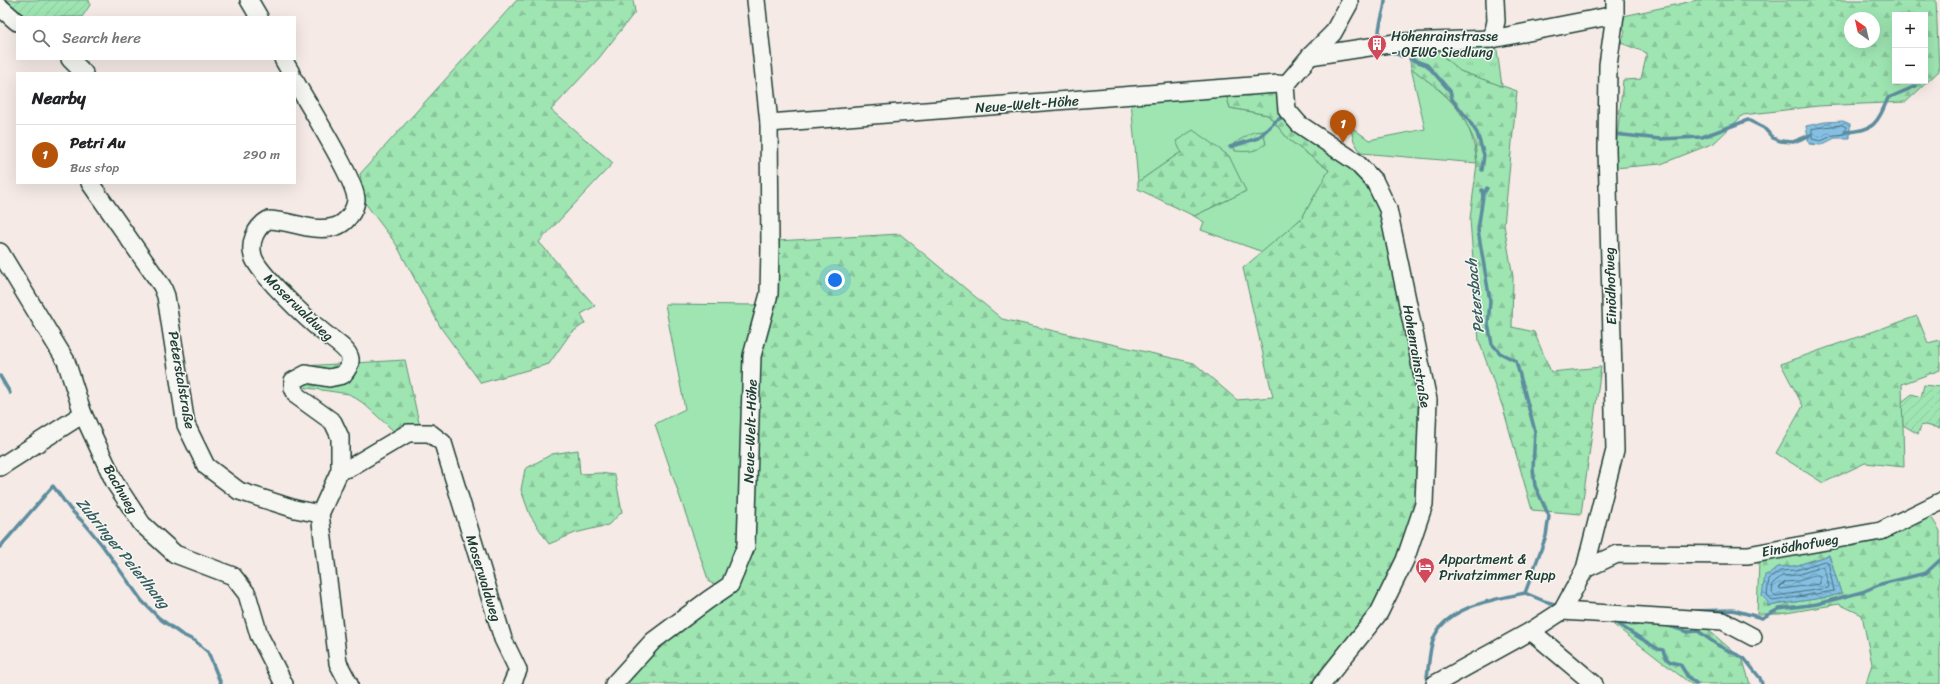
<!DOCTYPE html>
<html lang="en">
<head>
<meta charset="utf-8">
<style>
	:root { --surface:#fff; --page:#f6f6f6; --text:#202124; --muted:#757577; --line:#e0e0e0; --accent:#b45309 }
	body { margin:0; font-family:Sriracha,sans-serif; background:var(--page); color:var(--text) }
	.controls { position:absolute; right:12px; top:12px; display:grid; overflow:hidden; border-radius:0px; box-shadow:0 4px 16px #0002 }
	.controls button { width:36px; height:36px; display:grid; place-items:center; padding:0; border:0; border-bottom:1px solid var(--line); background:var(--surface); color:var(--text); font:20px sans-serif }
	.compass { position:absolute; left:1844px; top:12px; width:36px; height:36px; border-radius:50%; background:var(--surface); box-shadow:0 4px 16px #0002; rotate:326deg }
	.you { position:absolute; left:835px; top:280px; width:14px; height:14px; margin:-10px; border:3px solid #fff; border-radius:50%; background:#1a73e8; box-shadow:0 0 0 6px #1a73e833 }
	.badge { display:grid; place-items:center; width:26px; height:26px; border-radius:50%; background:var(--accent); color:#fff; font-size:13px; font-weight:700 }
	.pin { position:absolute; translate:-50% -33px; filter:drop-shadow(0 1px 2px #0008) }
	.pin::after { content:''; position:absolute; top:21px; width:14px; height:12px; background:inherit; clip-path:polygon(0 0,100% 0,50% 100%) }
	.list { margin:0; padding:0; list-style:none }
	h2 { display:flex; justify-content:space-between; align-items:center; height:52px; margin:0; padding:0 16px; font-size:17px }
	h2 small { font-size:13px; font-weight:400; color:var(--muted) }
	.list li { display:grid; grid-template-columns:26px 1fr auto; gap:12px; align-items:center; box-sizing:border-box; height:60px; padding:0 16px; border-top:1px solid var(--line) }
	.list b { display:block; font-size:15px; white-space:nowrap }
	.list p { margin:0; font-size:13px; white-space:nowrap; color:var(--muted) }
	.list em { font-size:13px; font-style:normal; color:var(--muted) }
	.icon { flex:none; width:22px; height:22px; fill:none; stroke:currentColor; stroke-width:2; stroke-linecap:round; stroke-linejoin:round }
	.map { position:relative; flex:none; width:1940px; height:684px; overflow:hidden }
	.search { position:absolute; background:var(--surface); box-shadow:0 4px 16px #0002; left:16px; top:16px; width:280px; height:44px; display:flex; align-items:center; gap:10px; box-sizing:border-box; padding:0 14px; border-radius:0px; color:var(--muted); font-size:15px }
	.panel { position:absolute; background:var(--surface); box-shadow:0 4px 16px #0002; left:16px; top:72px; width:280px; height:112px; border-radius:0px }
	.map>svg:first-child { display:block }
</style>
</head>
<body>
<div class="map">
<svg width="1940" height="684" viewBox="0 0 1940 684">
	<defs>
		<pattern id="forest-firs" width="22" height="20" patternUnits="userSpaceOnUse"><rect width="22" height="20" fill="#9ee5b2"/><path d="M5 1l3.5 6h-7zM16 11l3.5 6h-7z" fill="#88c59a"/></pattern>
		<pattern id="wetland-marsh" width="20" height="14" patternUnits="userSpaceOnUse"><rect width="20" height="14" fill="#9ee5b2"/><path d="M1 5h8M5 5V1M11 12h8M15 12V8" fill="none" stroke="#88c59a"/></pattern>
		<pattern id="park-tufts" width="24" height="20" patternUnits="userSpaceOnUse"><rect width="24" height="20" fill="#9ee5b2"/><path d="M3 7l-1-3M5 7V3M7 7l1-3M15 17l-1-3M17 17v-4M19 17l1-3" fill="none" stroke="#88c59a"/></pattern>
		<pattern id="garden-furrows" width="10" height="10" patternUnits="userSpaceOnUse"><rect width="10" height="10" fill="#9ee5b2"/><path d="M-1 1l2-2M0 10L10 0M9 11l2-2" fill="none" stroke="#88c59a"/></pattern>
		<pattern id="water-waves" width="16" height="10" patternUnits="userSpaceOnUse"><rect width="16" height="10" fill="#85c0e4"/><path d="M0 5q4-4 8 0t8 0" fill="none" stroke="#6c9dba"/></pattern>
	</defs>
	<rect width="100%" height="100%" fill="#f5eae5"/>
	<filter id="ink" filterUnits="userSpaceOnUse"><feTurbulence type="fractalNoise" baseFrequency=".025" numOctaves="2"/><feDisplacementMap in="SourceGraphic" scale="8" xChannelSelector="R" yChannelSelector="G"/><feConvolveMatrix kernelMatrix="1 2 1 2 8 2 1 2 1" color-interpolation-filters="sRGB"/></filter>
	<g filter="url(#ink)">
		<!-- grass -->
		<g fill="#9ee5b2" stroke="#5e9173">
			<path d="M1411,68c38,29 60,44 66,95l-116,-10 -7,-12 -3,-11 3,-1 15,11 56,-11z"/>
			<polygon points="1226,94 1230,108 1268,115 1289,140 1329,170 1302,218 1263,252 1201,230 1204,222 1194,216 1246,191 1181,152 1138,182 1131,101"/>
			<path d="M665,304l91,1 -9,58 -9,191c-6,11 -14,36 -29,28l-54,-158 30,-15z"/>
		</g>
		<!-- forest -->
		<g fill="url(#forest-firs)" stroke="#5e9173" fill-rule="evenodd">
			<polygon points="517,0 633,0 635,12 599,58 551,110 613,163 539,242 595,306 581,314 585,323 570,334 549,364 481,383 441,328 396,244 365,203 360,174"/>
			<path d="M1697,0h239l3,71 -33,31 -88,4 -75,9 -29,28 -53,21 -47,4 9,-88 18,-1 6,-26 -26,-10 4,-11 -6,-15zM1895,15h30v66h-30zM1850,18h24v24h-24z"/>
			<polygon points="1408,48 1439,49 1460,71 1517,91 1504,225 1513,277 1512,327 1534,332 1551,372 1601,367 1581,514 1532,510 1503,408 1479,341 1470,219 1477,163 1475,142 1460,110 1441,91 1411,68"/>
			<polygon points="1278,91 1314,140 1371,184 1385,217 1418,406 1420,503 1399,558 1374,611 1311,684 613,684 730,585 746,546 750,429 776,241 900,234 1002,319 1194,363 1237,400 1273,397 1243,268 1302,218 1329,170 1289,140 1268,115 1230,108 1226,94"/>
			<polygon points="1193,130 1229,156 1246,191 1194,216 1138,189 1138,182 1181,152 1176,141"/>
			<polygon points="1917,316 1928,343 1940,340 1940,370 1902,384 1904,467 1865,463 1823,483 1776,453 1803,406 1781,364"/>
			<polygon points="405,360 420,427 398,435 363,403 349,394 301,387 303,366"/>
			<polygon points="578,450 580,474 600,473 615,475 622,512 608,525 575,533 549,544 530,515 521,490 525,469 552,454"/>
			<path d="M1928,512l12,19v153h-74l6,-20 -10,-49 -23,-11 -59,10h-23l2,-53zM1829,555l12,38 -12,4 -61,9 3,-33 7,-6 17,-1z"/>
			<polygon points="1616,615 1705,627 1743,660 1750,684 1691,684 1614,625"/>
		</g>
		<!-- wetland -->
		<path fill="url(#wetland-marsh)" stroke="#5e9173" d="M1263,131l3,13c-10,8 -18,8 -31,7l-2,-7 20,-12z"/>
		<!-- park -->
		<polygon fill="url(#park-tufts)" stroke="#5e9173" points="1496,43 1502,86 1460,71 1439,53 1439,49"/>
		<!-- garden -->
		<g fill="url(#garden-furrows)" stroke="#5e9173">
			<polygon points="0,0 89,0 90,5 82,17 19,17"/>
			<polygon points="1924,385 1940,387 1940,428 1924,425 1921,426 1918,434 1903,425 1902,402 1912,394 1921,397"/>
		</g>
		<!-- water -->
		<g fill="url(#water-waves)" stroke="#5c8c9e">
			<polygon points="1843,121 1850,124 1850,138 1835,138 1821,145 1809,144 1806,126 1825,122"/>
			<polygon points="1829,555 1841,593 1829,597 1768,606 1768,602 1762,596 1765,575 1771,573 1778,567 1795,566"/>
		</g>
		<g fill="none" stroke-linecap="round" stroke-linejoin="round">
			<!-- shore -->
			<g stroke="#48717a" stroke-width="1">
				<polygon points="1842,125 1846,127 1845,134 1834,135 1821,141 1812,139 1812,129"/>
				<polygon points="1825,561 1828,562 1834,591 1773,601 1767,595 1769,579 1780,571 1796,570"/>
				<polygon points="1822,567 1824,569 1829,586 1828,588 1776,596 1772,593 1773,583 1782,576 1797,575"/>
				<polygon points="1818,575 1820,576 1820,584 1781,589 1779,588 1785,582 1798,581"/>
			</g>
			<!-- stream -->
			<g stroke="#5c8c9e" stroke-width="3.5">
				<path d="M1383,39l-4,-6c0,-11 6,-22 6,-33"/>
				<polyline points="1394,53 1402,56"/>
				<polyline points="1410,59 1427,65 1450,91 1452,99 1468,119 1477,133 1484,155 1482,170"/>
				<path d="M1845,132c29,-1 32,-8 43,-34l28,-12"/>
				<polyline points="1614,134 1660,139 1702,137 1748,120 1764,128 1773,138 1780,141 1793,142 1811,135"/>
				<polyline points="1230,147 1258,138 1276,121 1285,115"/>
				<polyline points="1483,196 1487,188"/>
				<polyline points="0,376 10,393"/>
				<polyline points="0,547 53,486 70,509 86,525 102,545 142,601 159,618 181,634 195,641 208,652 221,684"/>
				<polyline points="1525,593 1544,601 1558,605"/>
				<polyline points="1688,611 1733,610 1762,618 1779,609 1817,604 1862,592 1881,584 1926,573 1940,560"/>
				<polyline points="1618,624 1638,624"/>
				<path d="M1619,625l39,24 5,1c3,11 7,13 17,14l8,13 9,7"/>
				<polyline points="1666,625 1688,632 1698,631 1719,646 1744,658 1760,678 1762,684"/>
				<path d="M1427,677c2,-12 2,-25 6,-37 11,-33 62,-41 92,-47l21,-57 3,-20 -14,-30 -2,-17 2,-38 -19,-70 -16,-8 -8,-9 -4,-20 2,-23 -12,-71 5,-34 -1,-6"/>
			</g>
			<defs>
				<g id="minor">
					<polyline points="249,0 259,17"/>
					<polyline points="0,7 17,22"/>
					<polyline points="1492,39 1496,21 1495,0"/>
					<polyline points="1310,56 1402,42 1492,39 1615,15"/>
					<polyline points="70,59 84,73"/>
					<polyline points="283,59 291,73"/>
					<path d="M295,81c11,20 62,101 61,119 -1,11 -10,24 -22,27 -22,6 -44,-7 -66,-7 -12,7 -19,22 -15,36 4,16 55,64 70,76 7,6 26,17 27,27 1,6 -4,12 -7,16l-14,3 -23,-4 -13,7v7l4,8 36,26 7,15v33l-20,44"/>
					<polyline points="769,123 1278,84 1285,86"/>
					<polyline points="90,183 162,286 166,296 186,425 206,466 239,491 295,509 320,514 338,663 349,684"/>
					<polyline points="0,252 66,361 83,414 115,483 142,524 175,554 233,576 247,594 259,635 284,684"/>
					<polyline points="0,467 83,414"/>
					<polyline points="340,470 349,468 408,433 430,433 443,443 503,639 518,670 512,684"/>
					<polyline points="1585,569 1617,554 1748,555 1881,531 1940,502"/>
					<polyline points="1562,611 1723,621 1753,637"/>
					<polyline points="1531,631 1594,684"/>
					<polyline points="614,684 653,641 708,600 730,585 746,546 752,356 769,294 770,248 769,123 756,0"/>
					<polyline points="1322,684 1379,613 1405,560 1424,504 1428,400 1388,209 1375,182 1356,162 1299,124 1287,110 1285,86 1310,56 1333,33 1349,4 1349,0"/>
					<polyline points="1435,684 1531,631 1562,611 1585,569 1615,450 1607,149 1608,65 1615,15 1615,0"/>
				</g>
			</defs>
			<!-- minor casing -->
			<use href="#minor" stroke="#1f3d34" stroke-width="20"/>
			<!-- minor -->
			<use href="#minor" stroke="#f6f6f2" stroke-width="17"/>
		</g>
	</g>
	<!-- icons -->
	<defs>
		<symbol id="building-pin" viewBox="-11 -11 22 30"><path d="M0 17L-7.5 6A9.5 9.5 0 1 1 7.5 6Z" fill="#d1495b" stroke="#f6f6f2"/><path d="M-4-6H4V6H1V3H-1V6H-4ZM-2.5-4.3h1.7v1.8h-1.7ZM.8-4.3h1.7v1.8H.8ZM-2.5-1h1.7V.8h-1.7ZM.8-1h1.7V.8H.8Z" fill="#fff"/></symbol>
		<symbol id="hotel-pin" viewBox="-11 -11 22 30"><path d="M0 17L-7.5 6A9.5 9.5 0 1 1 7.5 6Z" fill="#d1495b" stroke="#f6f6f2"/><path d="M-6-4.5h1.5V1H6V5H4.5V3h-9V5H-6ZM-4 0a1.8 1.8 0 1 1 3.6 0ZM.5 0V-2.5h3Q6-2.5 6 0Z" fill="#fff"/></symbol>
	</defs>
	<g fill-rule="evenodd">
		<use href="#building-pin" x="1366" y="33" width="22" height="30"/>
		<use href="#hotel-pin" x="1414" y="556" width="22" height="30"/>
	</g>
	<g text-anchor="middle" stroke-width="3" stroke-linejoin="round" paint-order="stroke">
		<!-- poi labels -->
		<g font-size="14" fill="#1f3d34" stroke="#f6f6f2" text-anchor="start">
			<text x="1391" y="41">Hohenrainstrasse<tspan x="1391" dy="16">- OEWG Siedlung</tspan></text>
			<text x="1439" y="564">Appartment &amp;<tspan x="1439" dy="16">Privatzimmer Rupp</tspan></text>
		</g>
		<!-- street labels -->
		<g font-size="14" fill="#1f3d34" stroke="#f6f6f2">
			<text transform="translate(1027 104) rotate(-4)" y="5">Neue-Welt-Höhe</text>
			<text transform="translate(1610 286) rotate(-92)" y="5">Einödhofweg</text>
			<text transform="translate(299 307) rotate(44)" y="5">Moserwaldweg</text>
			<text transform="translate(1417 356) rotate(80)" y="5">Hohenrainstraße</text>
			<text transform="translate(182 380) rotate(80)" y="5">Peterstalstraße</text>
			<text transform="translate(750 431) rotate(-88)" y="5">Neue-Welt-Höhe</text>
			<text transform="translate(121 489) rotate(60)" y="5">Bachweg</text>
			<text transform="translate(1800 545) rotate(-10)" y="5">Einödhofweg</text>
			<text transform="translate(484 578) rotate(73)" y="5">Moserwaldweg</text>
		</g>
		<!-- water labels -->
		<g font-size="15" font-style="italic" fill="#385e60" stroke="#f6f6f2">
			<text transform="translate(1475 296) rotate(-96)" y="5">Petersbach</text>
			<text transform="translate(123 553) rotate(51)" y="5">Zubringer Peierlhang</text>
		</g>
	</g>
</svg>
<div class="controls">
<button>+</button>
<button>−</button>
</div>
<svg class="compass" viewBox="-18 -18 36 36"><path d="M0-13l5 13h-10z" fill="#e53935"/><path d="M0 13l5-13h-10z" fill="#757577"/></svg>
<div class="you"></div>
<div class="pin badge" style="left:1343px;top:143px">1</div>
<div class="search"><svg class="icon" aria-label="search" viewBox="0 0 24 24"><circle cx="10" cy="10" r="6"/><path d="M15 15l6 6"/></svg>Search here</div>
<section class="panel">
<h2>Nearby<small></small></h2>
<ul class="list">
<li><span class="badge">1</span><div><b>Petri Au</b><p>Bus stop</p></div><em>290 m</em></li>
</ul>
</section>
</div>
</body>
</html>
